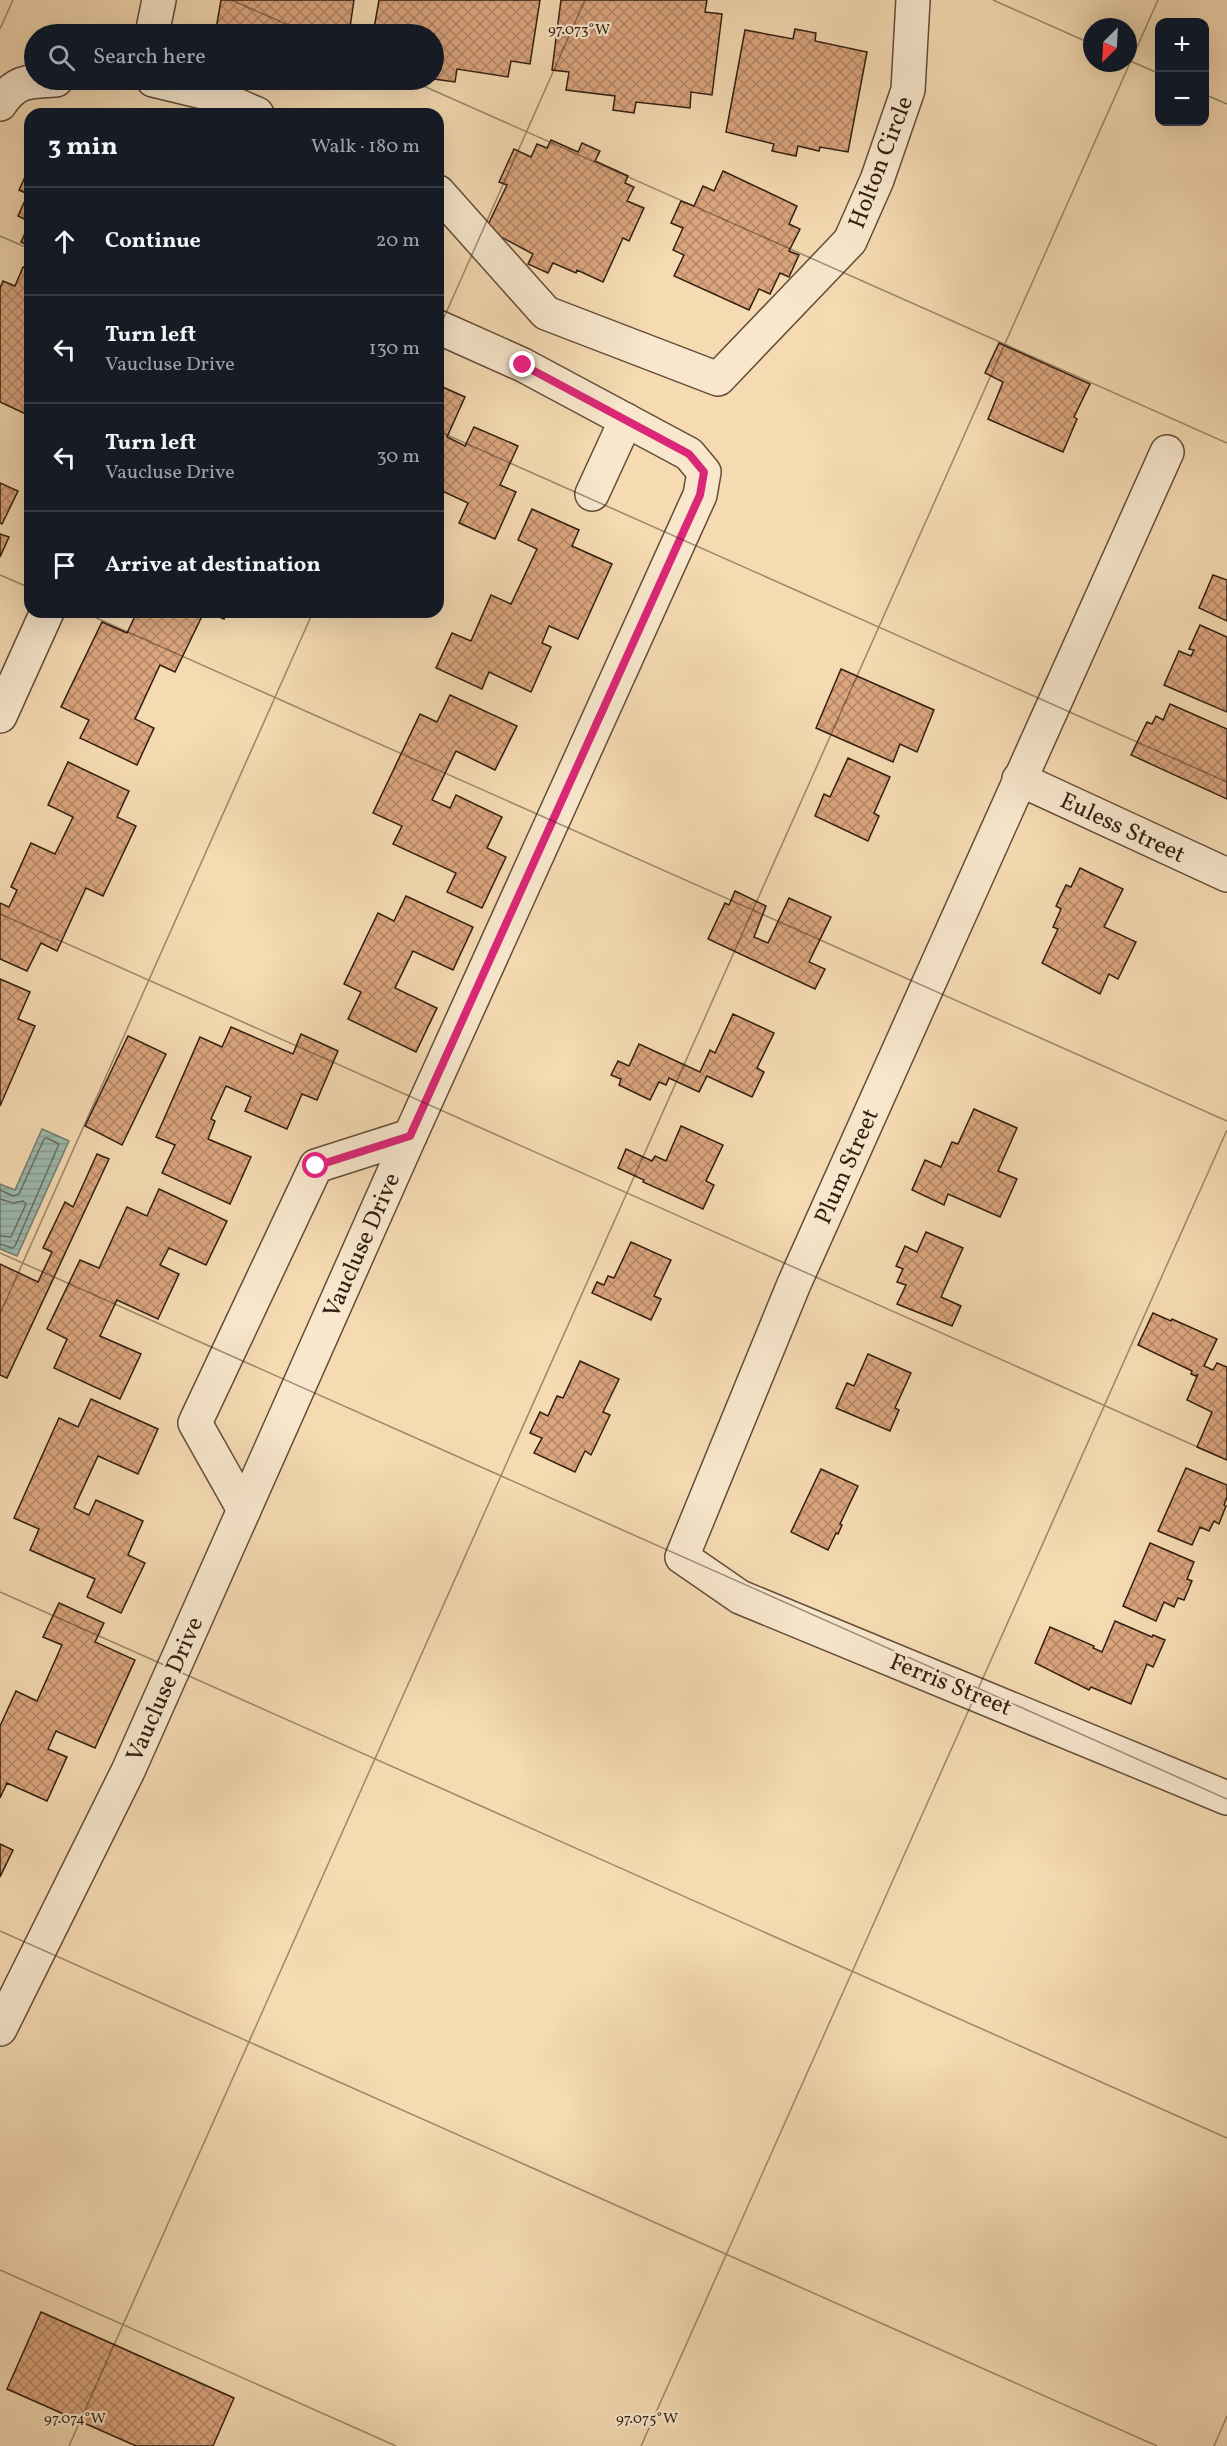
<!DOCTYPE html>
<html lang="en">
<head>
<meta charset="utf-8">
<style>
	:root { --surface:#171b24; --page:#20242c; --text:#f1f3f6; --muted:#9ea1a6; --line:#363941 }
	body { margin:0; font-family:Vollkorn,serif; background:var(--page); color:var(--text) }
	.controls { position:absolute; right:18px; top:18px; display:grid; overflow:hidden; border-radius:12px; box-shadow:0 6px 24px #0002 }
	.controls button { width:54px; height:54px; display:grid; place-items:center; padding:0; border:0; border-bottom:2px solid var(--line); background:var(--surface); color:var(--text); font:30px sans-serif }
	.compass { position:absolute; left:1083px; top:18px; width:54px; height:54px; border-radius:50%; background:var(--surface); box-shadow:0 6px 24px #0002; rotate:204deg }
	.stop { position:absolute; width:18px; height:18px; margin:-14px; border:4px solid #db2777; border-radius:50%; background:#fff }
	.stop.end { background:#db2777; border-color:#fff; box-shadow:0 2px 6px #0008 }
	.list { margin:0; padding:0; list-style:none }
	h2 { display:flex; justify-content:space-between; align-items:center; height:78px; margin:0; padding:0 24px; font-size:26px }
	h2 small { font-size:20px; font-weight:400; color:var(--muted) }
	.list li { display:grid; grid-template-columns:39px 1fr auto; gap:18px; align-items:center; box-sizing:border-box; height:108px; padding:0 24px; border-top:2px solid var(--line) }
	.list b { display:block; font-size:22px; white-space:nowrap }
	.list p { margin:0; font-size:20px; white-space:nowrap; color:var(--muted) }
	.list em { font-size:20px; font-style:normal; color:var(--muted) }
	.icon { flex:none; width:33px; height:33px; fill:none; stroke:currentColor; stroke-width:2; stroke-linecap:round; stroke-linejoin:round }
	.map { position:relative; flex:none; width:1227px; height:2446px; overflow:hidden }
	.search { position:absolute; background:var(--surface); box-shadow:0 6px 24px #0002; left:24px; top:24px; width:420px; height:66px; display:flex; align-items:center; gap:15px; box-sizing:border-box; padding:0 21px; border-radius:33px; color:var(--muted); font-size:22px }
	.panel { position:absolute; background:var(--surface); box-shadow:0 6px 24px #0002; left:24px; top:108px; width:420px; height:510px; border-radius:18px }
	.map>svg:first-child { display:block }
</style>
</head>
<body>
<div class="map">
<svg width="1227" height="2446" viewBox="0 0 1227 2446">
	<defs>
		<pattern id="water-rules" width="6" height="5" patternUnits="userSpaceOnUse" patternTransform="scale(1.5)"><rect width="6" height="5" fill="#9cbaaf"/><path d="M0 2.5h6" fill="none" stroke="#879f96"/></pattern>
		<pattern id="building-cross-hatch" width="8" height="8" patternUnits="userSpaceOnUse" patternTransform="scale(1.5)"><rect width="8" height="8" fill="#dba57e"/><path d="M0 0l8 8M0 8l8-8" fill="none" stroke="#b28666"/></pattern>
	</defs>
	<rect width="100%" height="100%" fill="#f5dab2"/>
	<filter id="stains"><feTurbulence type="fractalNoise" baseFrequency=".00333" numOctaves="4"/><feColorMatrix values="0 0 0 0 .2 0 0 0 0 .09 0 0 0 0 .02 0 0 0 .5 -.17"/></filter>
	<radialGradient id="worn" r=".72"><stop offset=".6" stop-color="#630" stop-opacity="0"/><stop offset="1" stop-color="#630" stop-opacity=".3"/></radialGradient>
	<!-- water -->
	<polygon fill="url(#water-rules)" stroke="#727c70" stroke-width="1.5" points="42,1129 69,1141 17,1256 0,1249 0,1184 15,1190"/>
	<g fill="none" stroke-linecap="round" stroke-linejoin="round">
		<!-- shore -->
		<g stroke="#676c60" stroke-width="1.5">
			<polyline points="0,1190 13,1196 19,1194 44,1139 47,1138 59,1144 15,1246 12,1248 0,1244"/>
			<polyline points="0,1199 13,1203 23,1201 26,1204 11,1237 0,1236"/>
		</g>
	</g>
	<!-- building -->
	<g fill="url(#building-cross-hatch)" stroke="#321e11" stroke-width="1.5">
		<polygon points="221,0 354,0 349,34 243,34 216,29"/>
		<polygon points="379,0 540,0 530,64 511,61 508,77 457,69 455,82 434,79 434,34 373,34"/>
		<polygon points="561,0 707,0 705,12 722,14 712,95 691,92 690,108 636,102 634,113 613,110 615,96 566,90 569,72 552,70"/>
		<polygon points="795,29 816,33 815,41 867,52 848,152 820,147 819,151 798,146 796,156 772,151 774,144 726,132 745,30 793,39"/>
		<polygon points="551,140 578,152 582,143 600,151 595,161 628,176 625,183 634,187 627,201 644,208 629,241 623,238 603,282 577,270 576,273 553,263 548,273 528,264 533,254 486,229 507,185 499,182 514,149 531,157 537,144 547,148"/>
		<polygon points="30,166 30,222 18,216 28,194 19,190"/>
		<polygon points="723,171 797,206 789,224 800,229 789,251 799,255 789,277 780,273 770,294 759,289 749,310 674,276 684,255 673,250 683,228 671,223 681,201 694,206 703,186 714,191"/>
		<polygon points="30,222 30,246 21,242"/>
		<polygon points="23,267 30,270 30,416 0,402 0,288 3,281 15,286"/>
		<polygon points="999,343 1090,384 1074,417 1077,419 1063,452 988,419 1003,382 985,373"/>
		<polygon points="438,385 465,397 447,437 465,446 474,427 518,446 500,485 516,492 495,539 459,523 468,503 438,489"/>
		<polygon points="0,483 18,491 2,524 0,523"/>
		<polygon points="532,509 579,530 572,546 612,564 578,639 549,626 542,643 551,647 531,692 489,672 482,689 436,668 452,633 471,641 491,595 511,604 537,549 518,540"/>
		<polygon points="0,534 9,537 0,557"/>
		<polygon points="1213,575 1227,580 1227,621 1199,608"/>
		<polygon points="131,612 204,612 175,672 160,665 135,719 154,728 137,765 80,738 89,720 61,707 102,622 127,633 136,614"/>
		<polygon points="208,612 227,612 224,619"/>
		<polygon points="1200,625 1227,637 1227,712 1164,685 1179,651 1191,656 1194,650 1189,649"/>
		<polygon points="841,669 934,710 917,752 900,744 893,762 816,728"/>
		<polygon points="450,695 517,726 495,770 456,751 432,800 450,808 456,795 502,817 487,848 506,857 482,908 447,892 456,873 393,844 402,826 373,813 420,714 437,722"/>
		<polygon points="1170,704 1227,729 1227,799 1131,755 1147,722 1152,724 1156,716 1163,720"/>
		<polygon points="848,758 890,777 874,813 879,816 868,841 815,816 824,794 830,797"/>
		<polygon points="68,762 129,791 117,817 136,826 103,896 86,888 57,951 41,943 27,971 0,959 0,903 9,907 17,890 11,887 31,843 55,854 73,817 48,805"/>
		<polygon points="1080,868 1123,889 1104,927 1136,942 1118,979 1109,974 1100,994 1042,963 1058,929 1053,927 1061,909 1056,906 1066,885 1071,887"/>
		<polygon points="735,891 766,906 754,937 768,943 789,898 831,917 809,962 825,969 815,989 708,939 725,903 729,905"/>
		<polygon points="406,896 473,927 453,970 413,951 395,988 437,1008 416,1052 348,1019 361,992 344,984 378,913 394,921"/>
		<polygon points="0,979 30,992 18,1019 35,1026 0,1106"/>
		<polygon points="733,1014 774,1033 757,1068 764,1072 752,1097 707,1076 699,1092 669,1078 666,1085 659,1082 650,1100 619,1085 621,1079 611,1075 618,1061 629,1066 639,1044 700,1072 710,1050 715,1053"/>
		<polygon points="231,1027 293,1054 301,1034 338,1051 317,1100 302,1094 287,1129 245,1111 251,1097 226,1086 211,1119 215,1121 208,1139 251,1157 230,1204 162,1173 175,1145 156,1137 200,1037 222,1047"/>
		<polygon points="128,1036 166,1054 122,1145 85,1126"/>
		<polygon points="974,1109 1017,1128 998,1171 1017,1179 1000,1217 948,1194 944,1205 912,1190 925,1160 941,1167 952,1142 958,1144"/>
		<polygon points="681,1126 723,1145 706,1181 714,1185 703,1209 643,1182 644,1180 618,1168 626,1149 652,1161 655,1156 666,1161"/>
		<polygon points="97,1154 109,1159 7,1378 0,1375 0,1264 38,1282 52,1252 43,1248 65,1202 73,1207"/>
		<polygon points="159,1189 227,1221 206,1265 169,1248 160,1265 179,1274 158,1319 117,1300 100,1336 141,1354 120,1399 54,1368 67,1339 47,1329 80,1260 99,1268 127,1207 147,1216"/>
		<polygon points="926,1232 963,1248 941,1297 961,1306 952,1326 897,1304 906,1285 897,1282 903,1269 896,1266 905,1246 917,1252"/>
		<polygon points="631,1242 671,1260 654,1296 661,1299 651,1320 592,1293 597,1282 604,1285 608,1276 614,1278"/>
		<polygon points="1153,1313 1171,1321 1172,1319 1217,1339 1204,1366 1213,1370 1217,1363 1227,1367 1227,1460 1197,1447 1212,1412 1187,1400 1198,1374 1196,1376 1191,1374 1192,1371 1138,1345"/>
		<polygon points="868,1354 911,1373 895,1408 899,1410 890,1431 836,1408 847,1383 854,1386"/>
		<polygon points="580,1361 619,1379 603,1412 610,1415 591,1455 585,1451 575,1472 534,1453 542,1438 530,1433 540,1412 548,1416 557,1396 563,1398"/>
		<polygon points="91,1399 158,1429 138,1474 98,1456 74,1508 89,1515 96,1500 143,1521 128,1555 145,1563 121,1613 87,1597 95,1579 30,1550 39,1529 14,1518 59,1418 78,1427"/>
		<polygon points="1186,1468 1227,1485 1227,1497 1224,1505 1226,1506 1219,1524 1214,1521 1209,1531 1200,1527 1192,1545 1158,1531"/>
		<polygon points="821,1469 858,1486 840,1524 842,1525 838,1534 836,1533 828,1550 791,1532"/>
		<polygon points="1150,1543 1194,1562 1187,1579 1192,1581 1184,1600 1178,1598 1174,1607 1164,1602 1156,1621 1123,1606"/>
		<polygon points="59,1603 104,1623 95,1642 135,1660 95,1748 56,1731 48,1749 67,1757 47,1801 7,1783 0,1798 0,1726 16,1691 37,1701 62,1645 43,1637"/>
		<polygon points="1115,1621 1152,1637 1153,1635 1165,1640 1153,1667 1147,1664 1131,1704 1091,1687 1089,1690 1035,1663 1050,1627 1094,1646 1093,1648 1102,1652"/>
		<polygon points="0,1844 13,1850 0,1877"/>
		<polygon points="41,2312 234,2398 213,2446 136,2446 7,2389"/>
	</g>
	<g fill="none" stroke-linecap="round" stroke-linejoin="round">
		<defs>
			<g id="minor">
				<polyline points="152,34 159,0"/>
				<polyline points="153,80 211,94 257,114"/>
				<path d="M0,104c16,-24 30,-23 56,-24"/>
				<polyline points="438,192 546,313 718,379 850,241 877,180 908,90 913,0"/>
				<polyline points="1167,452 794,1284 682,1557 740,1597 1227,1798"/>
				<polyline points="592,494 626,420"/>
				<polyline points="0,716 47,612"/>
				<polyline points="1019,779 1227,875"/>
				<polyline points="244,1510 195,1423 316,1166 410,1136"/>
				<polyline points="0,2029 128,1771 410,1136 700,495 704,472 689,454 523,365 438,327"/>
			</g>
		</defs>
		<!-- minor casing -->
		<use href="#minor" stroke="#634d39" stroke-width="36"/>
		<!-- minor -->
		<use href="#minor" stroke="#f8e7cd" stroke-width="33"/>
	</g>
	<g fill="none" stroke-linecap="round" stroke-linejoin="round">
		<!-- route -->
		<polyline stroke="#db2777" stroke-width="8" points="316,1166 410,1136 700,495 704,472 689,454 523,365"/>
	</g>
	<!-- ticks -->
	<path fill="none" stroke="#321e11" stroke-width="1.5" stroke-opacity="0.45" d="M231,0l78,34M993,0l99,44M0,29l13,-29M1128,60l32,14M410,80l817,363M1204,94l23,10M0,236l30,13M438,331l147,-331M438,431l789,351M0,575l30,13M83,612l1144,509M0,914l1227,546M0,1253l1227,546M0,1314l313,-702M0,1592l1227,546M0,1931l1157,515M0,2270l396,176M69,2446l1089,-2446M641,2446l586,-1316M1214,2446l13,-30"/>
	<g text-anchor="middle" stroke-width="4.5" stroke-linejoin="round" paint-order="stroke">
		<!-- street labels -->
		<g font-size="24" fill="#321e11" stroke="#f8e7cd">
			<text transform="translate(880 162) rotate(-69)" y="8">Holton Circle</text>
			<text transform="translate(1123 827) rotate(25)" y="8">Euless Street</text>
			<text transform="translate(846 1166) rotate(-66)" y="8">Plum Street</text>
			<text transform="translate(361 1245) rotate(-66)" y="8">Vaucluse Drive</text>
			<text transform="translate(951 1684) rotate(22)" y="8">Ferris Street</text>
			<text transform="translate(164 1689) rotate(-66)" y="8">Vaucluse Drive</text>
		</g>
	</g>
	<g font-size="15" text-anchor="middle" fill="#321e11" stroke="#f8e7cd" stroke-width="4.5" stroke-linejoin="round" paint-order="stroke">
		<text x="579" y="34">97.073°W</text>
		<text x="75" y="2423">97.074°W</text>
		<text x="647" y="2423">97.075°W</text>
	</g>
	<rect width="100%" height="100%" filter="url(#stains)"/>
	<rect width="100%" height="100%" fill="url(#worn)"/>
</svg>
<div class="controls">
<button>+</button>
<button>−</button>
</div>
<svg class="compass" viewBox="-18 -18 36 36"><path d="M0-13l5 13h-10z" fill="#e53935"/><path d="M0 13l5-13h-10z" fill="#9ea1a6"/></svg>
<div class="stop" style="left:316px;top:1166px"></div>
<div class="stop end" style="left:523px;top:365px"></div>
<div class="search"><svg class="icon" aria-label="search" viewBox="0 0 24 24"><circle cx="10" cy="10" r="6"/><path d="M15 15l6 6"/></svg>Search here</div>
<section class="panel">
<h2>3 min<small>Walk · 180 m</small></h2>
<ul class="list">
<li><svg class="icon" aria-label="ahead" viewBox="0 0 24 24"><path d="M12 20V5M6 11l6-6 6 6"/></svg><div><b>Continue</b></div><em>20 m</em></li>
<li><svg class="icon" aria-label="left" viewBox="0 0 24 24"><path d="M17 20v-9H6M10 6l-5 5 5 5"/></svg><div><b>Turn left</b><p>Vaucluse Drive</p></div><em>130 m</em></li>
<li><svg class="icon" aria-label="left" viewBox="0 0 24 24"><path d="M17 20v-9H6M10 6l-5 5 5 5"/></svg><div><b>Turn left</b><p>Vaucluse Drive</p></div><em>30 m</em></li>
<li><svg class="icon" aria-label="arrive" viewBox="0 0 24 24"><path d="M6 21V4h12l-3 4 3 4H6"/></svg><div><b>Arrive at destination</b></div></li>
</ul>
</section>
</div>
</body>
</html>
